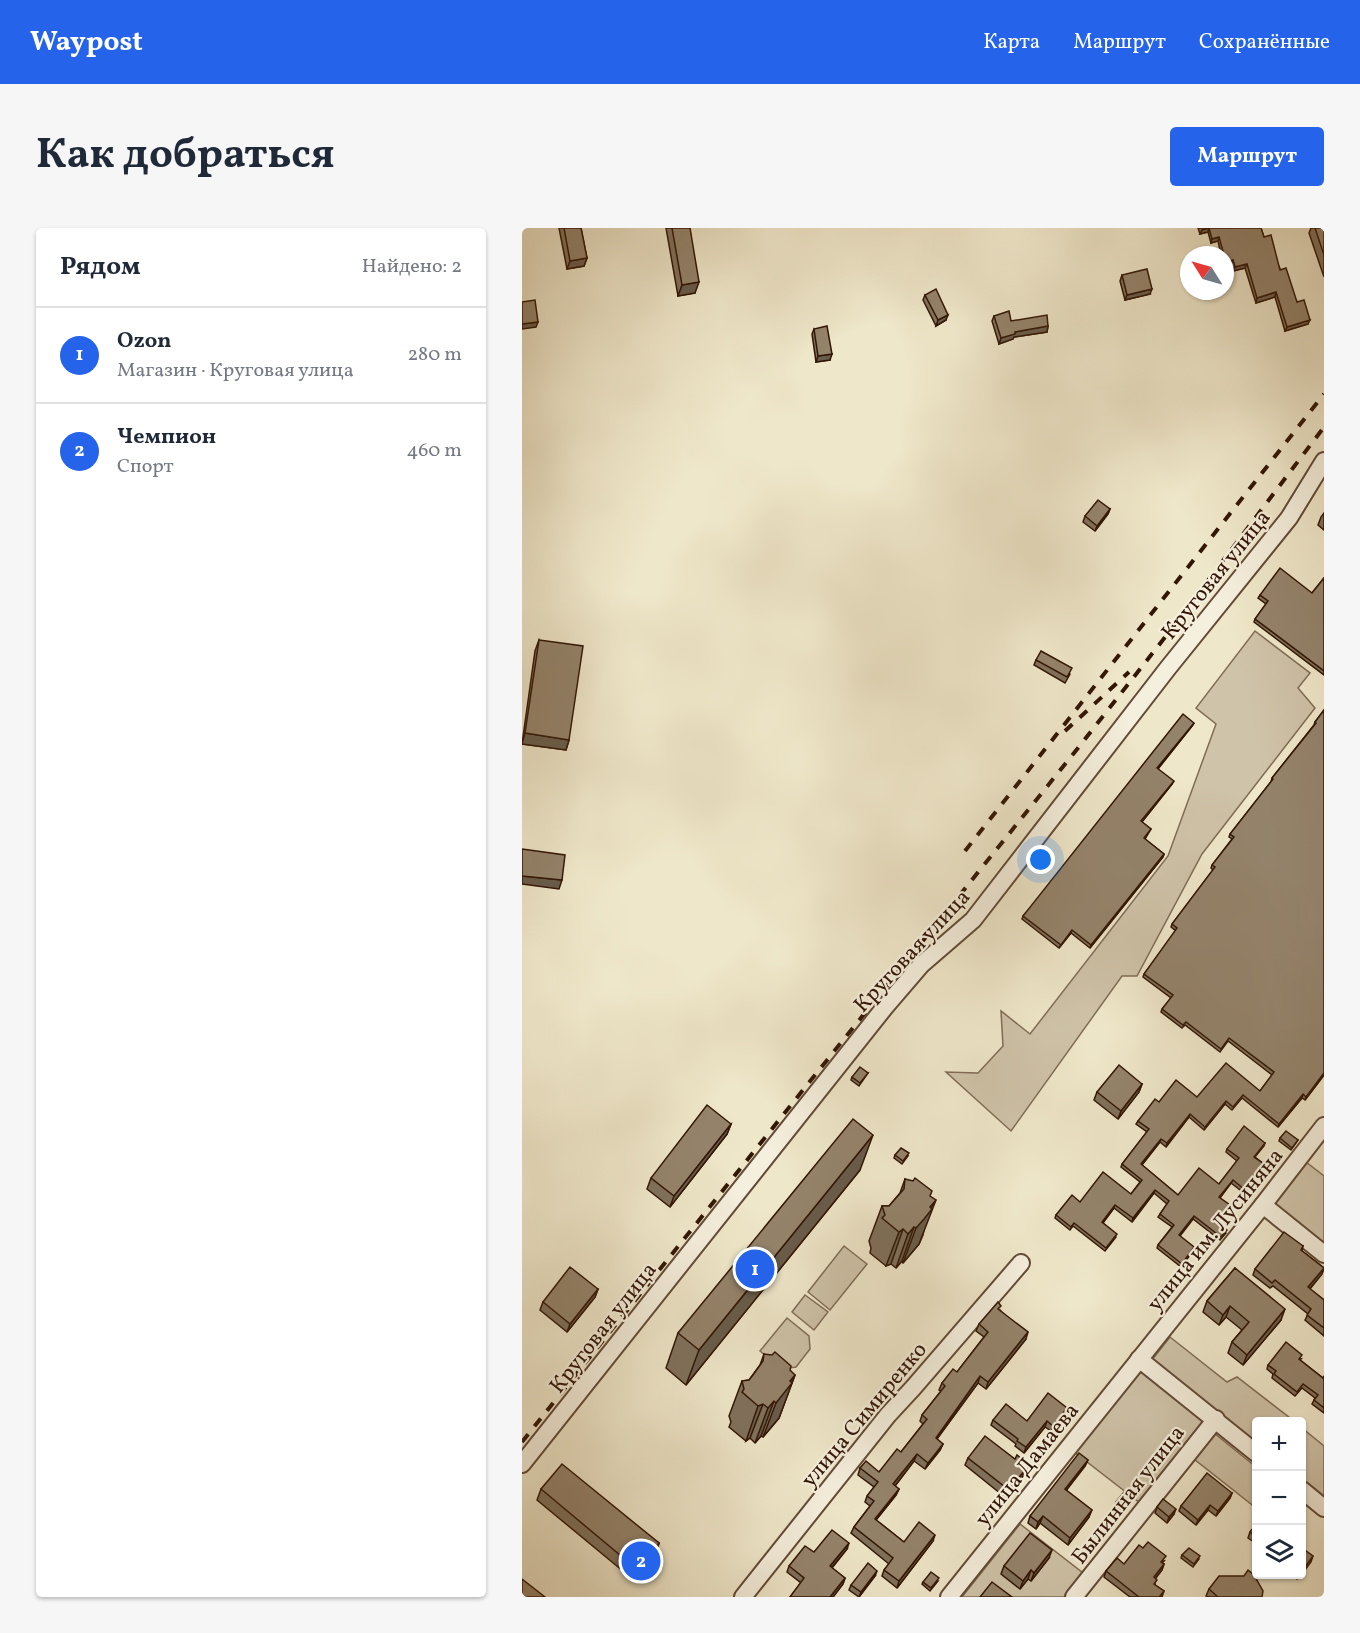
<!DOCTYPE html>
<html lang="ru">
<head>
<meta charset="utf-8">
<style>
	:root { --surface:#fff; --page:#f6f6f7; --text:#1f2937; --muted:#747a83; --line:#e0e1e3; --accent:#2563eb }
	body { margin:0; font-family:Vollkorn,serif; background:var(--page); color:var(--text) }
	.controls { position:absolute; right:18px; bottom:18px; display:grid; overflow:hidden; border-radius:6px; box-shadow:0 2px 4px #0004 }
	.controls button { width:54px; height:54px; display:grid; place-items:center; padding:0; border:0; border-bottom:2px solid var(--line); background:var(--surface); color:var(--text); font:30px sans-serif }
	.compass { position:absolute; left:658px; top:18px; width:54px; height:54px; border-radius:50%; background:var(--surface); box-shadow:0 2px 4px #0004; rotate:307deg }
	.you { position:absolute; left:519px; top:632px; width:21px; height:21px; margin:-15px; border:4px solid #fff; border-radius:50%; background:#1a73e8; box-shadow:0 0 0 9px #1a73e833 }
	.badge { display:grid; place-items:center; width:39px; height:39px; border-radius:50%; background:var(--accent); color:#fff; font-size:20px; font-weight:700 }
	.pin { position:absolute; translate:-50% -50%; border:3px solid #fff; box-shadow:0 2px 6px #0006 }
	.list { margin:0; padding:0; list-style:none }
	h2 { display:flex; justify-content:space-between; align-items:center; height:78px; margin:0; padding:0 24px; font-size:26px }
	h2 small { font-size:20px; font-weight:400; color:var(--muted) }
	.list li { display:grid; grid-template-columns:39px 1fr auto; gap:18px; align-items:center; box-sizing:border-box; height:96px; padding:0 24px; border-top:2px solid var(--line) }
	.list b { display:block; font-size:22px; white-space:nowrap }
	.list p { margin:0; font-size:20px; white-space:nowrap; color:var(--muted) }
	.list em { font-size:20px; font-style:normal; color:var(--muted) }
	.icon { flex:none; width:33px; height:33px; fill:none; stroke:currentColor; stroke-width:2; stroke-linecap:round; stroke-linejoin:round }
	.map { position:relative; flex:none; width:802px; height:1369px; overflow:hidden; border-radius:6px }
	header { display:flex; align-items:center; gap:36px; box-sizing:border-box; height:84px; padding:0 30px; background:var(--accent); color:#fff }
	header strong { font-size:28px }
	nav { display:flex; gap:33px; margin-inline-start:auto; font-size:21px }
	.intro { display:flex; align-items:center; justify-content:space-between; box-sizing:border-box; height:144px; padding:0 36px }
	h1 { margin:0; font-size:42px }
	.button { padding:15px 27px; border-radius:6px; background:var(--accent); color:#fff; font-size:21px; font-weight:700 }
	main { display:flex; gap:36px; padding:0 36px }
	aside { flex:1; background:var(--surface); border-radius:6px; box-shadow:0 2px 4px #0004 }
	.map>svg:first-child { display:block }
</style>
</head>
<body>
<header>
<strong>Waypost</strong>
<nav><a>Карта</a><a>Маршрут</a><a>Сохранённые</a></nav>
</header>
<div class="intro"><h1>Как добраться</h1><a class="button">Маршрут</a></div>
<main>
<aside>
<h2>Рядом<small>Найдено: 2</small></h2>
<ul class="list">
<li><span class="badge">1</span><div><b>Ozon</b><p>Магазин · Круговая улица</p></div><em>280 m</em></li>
<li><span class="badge">2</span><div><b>Чемпион</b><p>Спорт</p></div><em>460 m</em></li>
</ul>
</aside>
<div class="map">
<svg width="802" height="1369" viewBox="0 0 802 1369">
	<rect width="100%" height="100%" fill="#efe7ca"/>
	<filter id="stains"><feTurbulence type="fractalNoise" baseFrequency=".00333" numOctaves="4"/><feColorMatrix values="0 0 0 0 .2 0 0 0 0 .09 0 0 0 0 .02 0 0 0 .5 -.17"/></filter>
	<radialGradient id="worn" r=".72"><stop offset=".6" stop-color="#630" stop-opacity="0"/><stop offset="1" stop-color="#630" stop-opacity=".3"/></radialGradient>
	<!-- green -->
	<g fill="#cfc3a9" stroke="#806c57" stroke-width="1.5">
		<polygon points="733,403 788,445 776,460 793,480 680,626 615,748 600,748 489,903 424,844 456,845 481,818 479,783 508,806 646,628 694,496 674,480"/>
		<polygon points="784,934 802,948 802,1022 748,981"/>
		<polygon points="322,1018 345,1036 308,1082 286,1064"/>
		<polygon points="283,1067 306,1084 292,1102 270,1084"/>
		<polygon points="265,1090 287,1108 288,1121 274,1139 260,1141 238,1123"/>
		<polygon points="648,1109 705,1154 715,1149 772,1193 734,1194 734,1223 626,1137"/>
		<polygon points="615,1141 682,1193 618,1275 551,1223"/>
		<polygon points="780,1200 802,1218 802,1277 780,1259"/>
		<polygon points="692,1205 734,1239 734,1280 672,1231"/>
		<polygon points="498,1296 561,1345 542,1369 440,1369"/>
	</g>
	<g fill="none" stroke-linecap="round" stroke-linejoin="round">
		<defs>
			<g id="minor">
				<polyline points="741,977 802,1026"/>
				<polyline points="617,1131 734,1225"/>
				<polyline points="0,1236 363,779 399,737 451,692 646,440 767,290 802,233"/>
				<polyline points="780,1262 802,1280"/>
				<polyline points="221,1369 366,1187 391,1160 499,1035"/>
				<polyline points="427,1369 741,977 802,898"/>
				<polyline points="552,1369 694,1191"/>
			</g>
		</defs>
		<!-- minor casing -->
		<use href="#minor" stroke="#614a36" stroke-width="20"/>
		<!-- minor -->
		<use href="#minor" stroke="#f5efdd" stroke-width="16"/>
		<!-- rail -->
		<g stroke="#321605" stroke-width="4" stroke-dasharray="10 10" stroke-linecap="butt">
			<polyline points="543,503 607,444"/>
			<polyline points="443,623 802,166"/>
			<polyline points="0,1214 285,857 556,520 644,408 802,199"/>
		</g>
	</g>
	<!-- wall -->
	<g fill="#7f715c" stroke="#321605" stroke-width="1.5">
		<polygon points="37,0 59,0 65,30 62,38 45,41"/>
		<polygon points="144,0 168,0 173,65 156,68"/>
		<polygon points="676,0 739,0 742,9 786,96 763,103 753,69 734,75 723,40 711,43 709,36 703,38 703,27 699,27 696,13 689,15 686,4 678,6"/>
		<polygon points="789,0 802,0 802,49 787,5"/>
		<polygon points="600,47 628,66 603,72 598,53"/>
		<polygon points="403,67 424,92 414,98 401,72"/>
		<polygon points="472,88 489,93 526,98 525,104 492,109 491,111 477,116 470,93"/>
		<polygon points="292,101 308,132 294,134 290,106"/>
		<polygon points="588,281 586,286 573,303 561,294 563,288"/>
		<polygon points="802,285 802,302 796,297 799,289"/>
		<polygon points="802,350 802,447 732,394 733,391 744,376 736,370 738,367 790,365"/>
		<polygon points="17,412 47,512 44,522 0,516 13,423"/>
		<polygon points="514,432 548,446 543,455 512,437"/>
		<polygon points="802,482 802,847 783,872 780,870 756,899 720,870 710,882 703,876 682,902 667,889 644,919 638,914 620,937 656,967 697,956 715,933 704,924 705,921 743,915 742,918 733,929 742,936 741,940 730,953 730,956 722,965 709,955 698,970 707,981 696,995 704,1005 698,1012 671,991 658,1008 671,1023 659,1039 635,1020 636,1017 650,999 636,989 638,986 645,976 632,965 610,994 592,980 581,995 594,1009 583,1023 551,998 548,1002 533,990 534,987 558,974 609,966 618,954 599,939 600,936 625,904 614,896 616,893 637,874 738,863 750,847 706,813 698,824 663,797 660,800 639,784 640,781 649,770 621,749 622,746 654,703 649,699 650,696 691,642 689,640 690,637 710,611 707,609 708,606 749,554 750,550 792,497 793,494"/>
		<polygon points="672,495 670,498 636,541 650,556 620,594 629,601 623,611 642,626 641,629 568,720 549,705 537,720 500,691 501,688"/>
		<polygon points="346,845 337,858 329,852 330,849"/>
		<polygon points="620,856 617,864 596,891 572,872 575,864"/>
		<polygon points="209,896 205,906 148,979 125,961 129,950"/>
		<polygon points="758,910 776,912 769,922 757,913"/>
		<polygon points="373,927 386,928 380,936 372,930"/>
		<polygon points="338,942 164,1157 144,1140 156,1105"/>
		<polygon points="383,951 408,968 401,1007 397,1016 381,1035 380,1033 374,1040 369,1036 364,1038 348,1025 349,1020 347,1013 360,978 367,978 378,965"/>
		<polygon points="781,1018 780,1023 802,1040 800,1046 788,1061 802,1072 802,1108 783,1092 786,1086 751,1058 748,1060 731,1047 733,1041"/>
		<polygon points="713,1040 759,1092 721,1137 706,1125 710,1114 720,1102 704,1089 697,1097 681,1084 685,1073"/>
		<polygon points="76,1061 73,1069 45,1104 18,1082 21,1074"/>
		<polygon points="478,1082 504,1111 464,1161 456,1155 415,1211 421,1216 418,1222 403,1241 392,1233 373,1258 377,1261 374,1267 354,1292 382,1314 411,1313 375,1360 360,1348 362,1342 367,1336 329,1305 332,1299 348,1278 343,1274 345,1268 352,1259 336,1247 338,1240 357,1244 379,1224 401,1196 398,1193 400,1187 419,1163 417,1162 420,1155 435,1144 462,1109 454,1103 457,1096"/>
		<polygon points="242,1126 273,1147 257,1190 241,1209 239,1208 233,1215 228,1210 224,1213 207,1199 209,1194 207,1188 220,1153 227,1152 238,1137"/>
		<polygon points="779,1131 778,1132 801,1150 802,1148 802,1185 790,1176 793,1170 780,1160 773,1168 750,1150 751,1146 745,1141 746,1137"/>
		<polygon points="545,1180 543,1185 529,1203 523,1199 502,1225 493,1218 494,1216 469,1197 471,1192 505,1193"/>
		<polygon points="446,1230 504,1244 484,1270 443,1237"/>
		<polygon points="566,1232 563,1238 544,1262 567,1289 546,1317 518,1295 514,1301 506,1295 508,1288"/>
		<polygon points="19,1261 137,1315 134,1326 113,1353 15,1272"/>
		<polygon points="710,1265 708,1270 694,1288 686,1282 674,1297 657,1283 659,1278"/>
		<polygon points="608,1272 600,1283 593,1277 594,1274"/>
		<polygon points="635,1279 652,1286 645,1295 633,1285"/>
		<polygon points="735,1296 735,1316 726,1310 728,1304"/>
		<polygon points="325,1321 310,1340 323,1350 321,1356 311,1369 268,1369 279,1355 265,1344 267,1338"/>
		<polygon points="660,1327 677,1331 671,1339 659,1330"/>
		<polygon points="527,1330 509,1353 506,1351 498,1361 479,1346 482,1338"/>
		<polygon points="642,1333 640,1335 642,1336 640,1342 633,1351 633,1357 642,1363 640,1369 608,1369 582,1349 584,1343"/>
		<polygon points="770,1347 779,1347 775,1351"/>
		<polygon points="353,1348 337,1369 327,1362 329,1357"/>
		<polygon points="416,1353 408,1363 400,1356 401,1354"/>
		<polygon points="687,1361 740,1369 686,1369 684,1368"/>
	</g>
	<!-- shaded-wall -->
	<g fill="#685c4b" stroke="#321605" stroke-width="1.5">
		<polygon points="687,0 686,4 678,6 680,2"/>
		<polygon points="697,9 696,13 689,15 690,11"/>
		<polygon points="65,30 62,38 45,41 48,33"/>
		<polygon points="711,32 709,36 703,38 704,34"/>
		<polygon points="725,36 723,40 711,43 713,39"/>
		<polygon points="177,54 173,65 156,68 160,57"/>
		<polygon points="630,61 628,66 603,72 605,67"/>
		<polygon points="754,64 753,69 734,75 735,70"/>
		<polygon points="426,87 424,92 414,98 416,92"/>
		<polygon points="788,92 786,96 763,103 765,99"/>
		<polygon points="16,94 14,99 0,101 0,96"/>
		<polygon points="526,98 525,104 492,109 491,111 477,116 479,110 493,104"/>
		<polygon points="310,126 308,132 294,134 296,128"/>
		<polygon points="588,281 586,286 573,303 575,298"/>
		<polygon points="672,495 670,498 634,543 635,540"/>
		<polygon points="3,505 47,512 44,522 0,516"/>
		<polygon points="652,553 650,556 618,596 619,593"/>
		<polygon points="642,626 641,629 568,720 569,717"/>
		<polygon points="0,648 40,652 37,661 0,656"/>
		<polygon points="550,702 549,705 537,720 539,717"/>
		<polygon points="802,845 802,847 783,872 784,869"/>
		<polygon points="620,856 617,864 596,891 599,883"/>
		<polygon points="781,866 780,870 756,899 757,896"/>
		<polygon points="704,873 703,876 682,902 683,899"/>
		<polygon points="668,886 667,889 644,919 645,915"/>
		<polygon points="209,896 205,906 148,979 152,968"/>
		<polygon points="351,907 338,942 164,1157 177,1122"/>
		<polygon points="639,911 638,914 618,939 619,936"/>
		<polygon points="742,936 741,940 728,955 729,952"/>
		<polygon points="711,952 709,955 696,972 697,969"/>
		<polygon points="633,962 632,965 610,994 611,990"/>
		<polygon points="414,972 397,1016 381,1035 394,1000"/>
		<polygon points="593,977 592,980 579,997 580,994"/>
		<polygon points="672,988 671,991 656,1010 657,1007"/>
		<polygon points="392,999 380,1033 374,1040 386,1006"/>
		<polygon points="381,1001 369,1036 364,1038 377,1004"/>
		<polygon points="672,1019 671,1023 659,1039 660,1036"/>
		<polygon points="802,1040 800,1046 784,1065 786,1059"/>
		<polygon points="76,1061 73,1069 45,1104 48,1096"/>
		<polygon points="708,1078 704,1089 697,1097 701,1087"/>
		<polygon points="763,1081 759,1092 721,1137 725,1127"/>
		<polygon points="506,1104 504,1111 464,1161 466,1154"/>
		<polygon points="273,1147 257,1190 241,1209 254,1175"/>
		<polygon points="458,1148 456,1155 411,1216 414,1210"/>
		<polygon points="252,1173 239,1208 233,1215 246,1180"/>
		<polygon points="241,1176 228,1210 224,1213 236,1178"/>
		<polygon points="545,1180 543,1185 529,1203 531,1198"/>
		<polygon points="525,1193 523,1199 502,1225 504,1219"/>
		<polygon points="421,1216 418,1222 403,1241 406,1235"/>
		<polygon points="395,1226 392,1233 369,1263 371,1256"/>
		<polygon points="566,1232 563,1238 540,1268 543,1261"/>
		<polygon points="507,1237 504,1244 484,1270 487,1262"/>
		<polygon points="377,1261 374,1267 350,1297 353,1291"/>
		<polygon points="710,1265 708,1270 694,1288 696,1283"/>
		<polygon points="688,1277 686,1282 674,1297 676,1292"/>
		<polygon points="654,1281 652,1286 645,1295 647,1289"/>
		<polygon points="570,1282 567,1289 546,1317 548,1310"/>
		<polygon points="521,1288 518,1295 514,1301 516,1294"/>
		<polygon points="413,1307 411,1313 375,1360 377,1353"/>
		<polygon points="137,1315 134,1326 113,1353 117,1343"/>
		<polygon points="327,1315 325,1321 306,1344 308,1338"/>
		<polygon points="530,1322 527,1330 509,1353 512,1345"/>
		<polygon points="791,1328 789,1334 780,1346 780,1343"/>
		<polygon points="642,1336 640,1342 630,1355 632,1349"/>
		<polygon points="509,1342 506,1351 498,1361 501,1353"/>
		<polygon points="355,1343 353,1348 337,1369 339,1364"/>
		<polygon points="323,1350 321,1356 311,1369 308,1369"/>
	</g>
	<!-- building -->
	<g fill="#94836b" stroke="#321605" stroke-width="1.5">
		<polygon points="42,0 59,0 65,30 48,33"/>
		<polygon points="150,0 168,0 177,54 160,57"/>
		<polygon points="687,0 739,0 742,9 749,7 758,42 764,40 775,74 782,72 788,92 765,99 754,64 735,70 725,36 713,39 711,32 704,34 703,27 702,27 697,9 690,11"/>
		<polygon points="793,0 802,0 802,27"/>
		<polygon points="625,41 630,61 605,67 600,47"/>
		<polygon points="414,61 426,87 416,92 403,67"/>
		<polygon points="13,72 16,94 0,96 0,74"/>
		<polygon points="487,83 489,93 525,87 526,98 493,104 493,106 479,110 472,88"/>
		<polygon points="305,98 310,126 296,128 292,101"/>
		<polygon points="576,272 588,281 575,298 563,288"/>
		<polygon points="758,340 790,365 802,350 802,443 733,391 746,373 738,367"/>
		<polygon points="17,412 61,418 47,512 3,505"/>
		<polygon points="519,423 550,440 545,449 514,432"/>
		<polygon points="802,482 802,845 784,869 781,866 757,896 721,867 711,879 704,873 683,899 668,886 645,915 639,911 619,936 656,967 677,940 697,956 717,930 705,921 722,898 743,915 732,929 742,936 729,952 731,953 723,962 711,952 697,969 708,977 695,994 705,1002 699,1009 672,988 657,1007 672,1019 660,1036 636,1017 652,997 638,986 647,973 633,962 611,990 593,977 580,994 595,1006 584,1020 552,995 549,999 534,987 550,967 558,974 581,944 609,966 620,952 600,936 627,901 616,893 633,871 637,874 654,852 675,869 704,835 738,863 752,844 707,810 699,821 664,794 661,797 640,781 651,767 622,746 655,700 650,696 693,639 690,637 712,609 708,606 751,551 750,550 794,495 793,494"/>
		<polygon points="661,486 672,495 635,540 652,553 619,593 629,601 622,610 642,626 569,717 550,702 539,717 501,688"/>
		<polygon points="0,621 43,627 40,652 0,648"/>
		<polygon points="597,837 620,856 599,883 575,864"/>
		<polygon points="338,839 346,845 338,855 330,849"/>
		<polygon points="185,877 209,896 152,968 129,950"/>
		<polygon points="331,891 351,907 177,1122 156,1105"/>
		<polygon points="764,903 776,912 770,920 758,910"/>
		<polygon points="379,920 387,925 381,933 373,927"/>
		<polygon points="393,950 410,963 408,968 414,972 408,979 410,981 402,991 394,1000 392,999 386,1006 381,1001 377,1004 360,990 363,987 360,978 367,978 382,961 383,951 391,953"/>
		<polygon points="762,1004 781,1018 779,1022 802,1040 786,1059 802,1072 802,1100 785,1087 789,1081 753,1052 750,1055 733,1041"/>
		<polygon points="48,1039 76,1061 48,1096 21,1074"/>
		<polygon points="713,1040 763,1081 725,1127 710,1114 727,1094 708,1078 701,1087 685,1073"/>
		<polygon points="476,1074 479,1078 476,1081 506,1104 466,1154 458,1148 414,1210 421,1216 406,1235 395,1226 371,1256 377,1261 353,1291 382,1314 397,1294 413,1307 377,1353 362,1342 371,1330 332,1299 352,1273 345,1268 356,1254 338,1240 344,1233 357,1244 375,1221 379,1224 405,1191 400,1187 423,1158 420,1155 431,1141 435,1144 466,1104 457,1096"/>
		<polygon points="764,1114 780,1127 777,1131 801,1150 802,1148 802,1180 792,1172 796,1167 781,1156 775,1164 752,1146 754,1143 746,1137"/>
		<polygon points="253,1124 269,1138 268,1142 273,1147 268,1153 270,1155 254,1175 252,1173 246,1180 241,1176 236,1178 220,1164 222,1161 220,1153 227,1152 231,1147 241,1133 242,1126 250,1127"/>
		<polygon points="526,1165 545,1180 531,1198 525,1193 504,1219 495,1213 496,1211 471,1192 484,1176 505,1193"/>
		<polygon points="463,1208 493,1231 495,1227 507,1237 487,1262 446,1230"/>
		<polygon points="557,1225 566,1232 543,1261 570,1282 548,1310 521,1288 516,1294 508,1288"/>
		<polygon points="40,1236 137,1315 117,1343 19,1261"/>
		<polygon points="685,1245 710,1265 696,1283 688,1277 676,1292 659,1278"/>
		<polygon points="602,1264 609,1270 601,1280 594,1274"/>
		<polygon points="641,1271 654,1281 647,1289 635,1279"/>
		<polygon points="735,1296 735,1309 728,1304"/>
		<polygon points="310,1302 327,1315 308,1338 323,1350 308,1369 268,1369 282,1350 267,1338 283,1318 292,1324"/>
		<polygon points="508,1305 530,1322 512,1345 509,1342 501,1353 482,1338"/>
		<polygon points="626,1314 644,1328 639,1334 642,1336 632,1349 635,1352 632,1356 642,1363 638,1368 640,1369 617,1369 584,1343 595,1330 602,1336 617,1317 621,1320"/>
		<polygon points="667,1320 678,1328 672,1336 660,1327"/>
		<polygon points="780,1320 791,1328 780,1343"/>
		<polygon points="346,1335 355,1343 339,1364 329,1357"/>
		<polygon points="726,1342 732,1347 741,1363 740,1369 696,1369 687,1361 697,1348 722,1348"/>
		<polygon points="409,1344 417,1350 409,1360 401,1354"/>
		<polygon points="0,1351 23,1369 0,1369"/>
		<polygon points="470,1354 490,1369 458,1369"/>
	</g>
	<g text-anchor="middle" stroke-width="4.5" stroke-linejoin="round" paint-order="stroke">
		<!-- street labels -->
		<g font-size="22" fill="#321605" stroke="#f5efdd">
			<text transform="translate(693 346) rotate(-51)" y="8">Круговая улица</text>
			<text transform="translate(389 722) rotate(-47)" y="8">Круговая улица</text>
			<text transform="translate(692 1001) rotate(-51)" y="8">улица им. Лусиняна</text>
			<text transform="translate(80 1099) rotate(-52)" y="8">Круговая улица</text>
			<text transform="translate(341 1186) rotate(-50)" y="8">улица Симиренко</text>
			<text transform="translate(504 1236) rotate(-51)" y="8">улица Дамаева</text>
			<text transform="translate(605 1266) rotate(-52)" y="8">Былинная улица</text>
		</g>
	</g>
	<rect width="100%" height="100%" filter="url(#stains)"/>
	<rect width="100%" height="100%" fill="url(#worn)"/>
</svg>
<div class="controls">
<button>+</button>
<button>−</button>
<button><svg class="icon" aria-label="layers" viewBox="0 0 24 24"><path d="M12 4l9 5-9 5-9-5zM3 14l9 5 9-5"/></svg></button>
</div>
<svg class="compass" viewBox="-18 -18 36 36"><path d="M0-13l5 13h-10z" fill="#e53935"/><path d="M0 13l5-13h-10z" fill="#747a83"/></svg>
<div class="you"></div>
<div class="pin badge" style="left:233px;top:1041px">1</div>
<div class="pin badge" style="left:119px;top:1333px">2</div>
</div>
</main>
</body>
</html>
